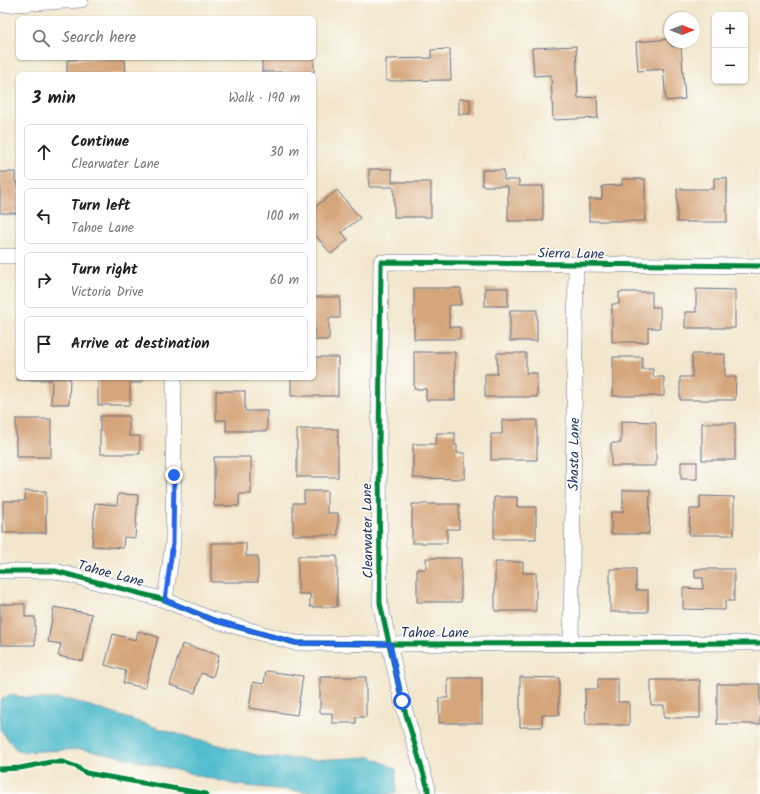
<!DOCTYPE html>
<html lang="en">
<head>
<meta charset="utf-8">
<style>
	:root { --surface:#fff; --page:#f2f2f2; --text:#202124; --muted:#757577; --line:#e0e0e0 }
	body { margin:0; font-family:Kalam,sans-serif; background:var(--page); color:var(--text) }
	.controls { position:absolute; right:12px; top:12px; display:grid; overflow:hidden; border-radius:6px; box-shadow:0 1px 3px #0004 }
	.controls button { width:36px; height:36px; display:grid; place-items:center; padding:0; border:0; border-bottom:1px solid var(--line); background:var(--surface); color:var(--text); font:20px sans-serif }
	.compass { position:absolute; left:664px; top:12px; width:36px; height:36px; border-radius:50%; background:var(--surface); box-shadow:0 1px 3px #0004; rotate:90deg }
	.stop { position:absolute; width:12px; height:12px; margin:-9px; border:3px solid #2563eb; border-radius:50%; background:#fff }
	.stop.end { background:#2563eb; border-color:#fff; box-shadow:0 1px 4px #0008 }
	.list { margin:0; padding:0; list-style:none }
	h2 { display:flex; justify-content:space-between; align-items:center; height:52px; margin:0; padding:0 16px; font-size:17px }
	h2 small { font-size:13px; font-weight:400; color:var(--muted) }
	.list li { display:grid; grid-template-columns:26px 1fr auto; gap:12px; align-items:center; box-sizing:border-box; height:56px; margin:0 8px 8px; padding:0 8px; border:1px solid var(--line); border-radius:6px }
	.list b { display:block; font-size:15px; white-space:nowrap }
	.list p { margin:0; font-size:13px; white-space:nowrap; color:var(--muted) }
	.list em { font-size:13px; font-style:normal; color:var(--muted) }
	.icon { flex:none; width:22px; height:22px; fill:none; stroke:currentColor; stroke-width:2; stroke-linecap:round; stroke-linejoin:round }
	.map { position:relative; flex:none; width:760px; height:794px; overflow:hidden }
	.search { position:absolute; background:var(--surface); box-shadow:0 1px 3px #0004; left:16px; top:16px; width:300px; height:44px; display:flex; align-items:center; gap:10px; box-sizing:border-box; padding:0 14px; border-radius:6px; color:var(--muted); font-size:15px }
	.panel { position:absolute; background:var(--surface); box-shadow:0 1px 3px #0004; left:16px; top:72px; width:300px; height:308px; border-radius:6px }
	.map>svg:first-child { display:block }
</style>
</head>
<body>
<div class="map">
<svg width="760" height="794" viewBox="0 0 760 794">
	<rect width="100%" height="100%" fill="#fdfcf7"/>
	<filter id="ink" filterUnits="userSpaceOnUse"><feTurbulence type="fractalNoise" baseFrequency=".025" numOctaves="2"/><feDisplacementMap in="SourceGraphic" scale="8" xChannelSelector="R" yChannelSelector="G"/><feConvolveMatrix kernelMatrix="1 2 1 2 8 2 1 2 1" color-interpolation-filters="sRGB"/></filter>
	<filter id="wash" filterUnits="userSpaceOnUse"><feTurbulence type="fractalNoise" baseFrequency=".012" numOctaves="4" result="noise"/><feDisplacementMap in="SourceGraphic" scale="16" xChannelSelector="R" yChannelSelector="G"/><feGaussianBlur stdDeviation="0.9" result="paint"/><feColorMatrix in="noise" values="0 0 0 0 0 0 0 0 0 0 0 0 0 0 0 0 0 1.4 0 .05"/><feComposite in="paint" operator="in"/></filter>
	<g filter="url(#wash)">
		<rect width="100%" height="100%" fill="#f2e6cc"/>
		<!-- water -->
		<polygon fill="#52bdce" stroke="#367696" points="9,695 38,699 58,699 74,701 170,732 264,757 313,760 371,757 396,769 396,792 388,794 328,794 237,785 115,755 81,749 20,752 14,747 0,729 0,700"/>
		<g id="blocks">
			<!-- building -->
			<g fill="#d5a67c">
				<polygon points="670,39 671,46 681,46 685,99 666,101 663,69 638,71 636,42"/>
				<polygon points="576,46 578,98 597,97 598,118 553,120 551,75 534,76 532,48"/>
				<polygon points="450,49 451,80 386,81 386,59 431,58 431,50"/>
				<polygon points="125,58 126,74 67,74 67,60"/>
				<rect x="262" y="58" width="52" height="14"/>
				<rect x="459" y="99" width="11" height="15"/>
				<polygon points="369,169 392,169 392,182 431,182 431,217 394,217 394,187 369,187"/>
				<polygon points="482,170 504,170 504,180 519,180 519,186 543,186 543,221 508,221 508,186 482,186"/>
				<polygon points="0,172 15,172 15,182 18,182 18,213 0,213"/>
				<polygon points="714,178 727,178 727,222 677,222 677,189 714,189"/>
				<polygon points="622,179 645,179 645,221 589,221 589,199 602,199 602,186 622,185"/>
				<polygon points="337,190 360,218 342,232 348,240 331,254 314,233 314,208"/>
				<polygon points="414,288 461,288 461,305 449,305 449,327 460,327 460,339 414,339"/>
				<rect x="485" y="288" width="23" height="18"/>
				<polygon points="696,289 735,290 735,328 685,328 685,312 696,312"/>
				<polygon points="619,292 652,292 652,307 660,307 660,328 648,328 648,342 612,342 612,304 619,304"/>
				<polygon points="314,297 340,297 340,318 329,318 329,340 314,340"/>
				<rect x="510" y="310" width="27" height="31"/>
				<polygon points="414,352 455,352 455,400 426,400 426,389 414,389"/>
				<polygon points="497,353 526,353 526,373 537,373 537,397 485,397 485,374 497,374"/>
				<polygon points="692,354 725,354 725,377 736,377 735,400 680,400 680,377 692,377"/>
				<polygon points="315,357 338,357 338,396 291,396 291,378 314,378"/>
				<polygon points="613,357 642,357 642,369 653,369 653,377 664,377 664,396 613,396"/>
				<polygon points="17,378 70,378 69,404 51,404 52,380 17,380"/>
				<polygon points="98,378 141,378 141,383 130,383 130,405 98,405"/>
				<polygon points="216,391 245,391 245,411 267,411 267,431 226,431 226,420 216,420"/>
				<polygon points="100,416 129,416 129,436 140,436 140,454 100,454"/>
				<rect x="16" y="419" width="35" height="38"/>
				<polygon points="502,420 537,420 537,460 491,460 491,434 502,434"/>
				<polygon points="621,421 656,422 656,466 611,466 611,443 621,443"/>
				<rect x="702" y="423" width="33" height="37"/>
				<rect x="297" y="429" width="41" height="48"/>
				<polygon points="437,433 455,433 455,445 457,445 457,453 465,453 465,479 413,478 413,444 436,444"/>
				<polygon points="214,457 251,457 251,494 239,494 239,506 214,506"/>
				<rect x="681" y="462" width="16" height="17"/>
				<polygon points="623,490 650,490 649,534 611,534 611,512 623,512"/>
				<polygon points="25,491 46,491 46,533 3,533 3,501 25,501"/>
				<polygon points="304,491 327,491 327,513 338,513 338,535 293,535 293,503 304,503"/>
				<polygon points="118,494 138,495 135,538 124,537 123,548 92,546 95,503 117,505"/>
				<polygon points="700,496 734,497 734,535 689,535 690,509 700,509"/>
				<polygon points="494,497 517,497 517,507 536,507 536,539 494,539"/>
				<polygon points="412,504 459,504 459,529 447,529 447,543 412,543"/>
				<polygon points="211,543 246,543 246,556 258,556 258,582 211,582"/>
				<polygon points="298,556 337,556 337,607 310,607 310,594 298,594"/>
				<polygon points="426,558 461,558 461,602 417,602 417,569 426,569"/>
				<polygon points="495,562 523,562 523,573 536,573 536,611 495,611"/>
				<polygon points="610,569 636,569 636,590 648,590 648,612 610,612"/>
				<polygon points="695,569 734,569 734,601 725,601 725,610 683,609 683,588 703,589 703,578 695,578"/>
				<polygon points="0,604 25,604 25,617 35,617 35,645 0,645"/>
				<polygon points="54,607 92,614 83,661 58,656 61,644 48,642"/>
				<polygon points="138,631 158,637 145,688 123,683 126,671 105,665 113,634 136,640"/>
				<polygon points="182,644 219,655 213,677 201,673 195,693 170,685"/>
				<polygon points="266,671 303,676 297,715 249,708 253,682 264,684"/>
				<polygon points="320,677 366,677 366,717 356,717 356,723 332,723 332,713 320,713"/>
				<polygon points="520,677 559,678 559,715 542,715 542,727 520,727"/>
				<polygon points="448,678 482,678 482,723 439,723 439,698 448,698"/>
				<polygon points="598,679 618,679 618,702 629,702 629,725 586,725 585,689 598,689"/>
				<polygon points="651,680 700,680 700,718 664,718 664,705 651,705"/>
				<rect x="717" y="684" width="43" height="40"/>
			</g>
		</g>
	</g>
	<g filter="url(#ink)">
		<use href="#blocks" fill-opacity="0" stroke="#666f84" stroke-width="1"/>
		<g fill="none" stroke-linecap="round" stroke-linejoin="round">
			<defs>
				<g id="minor">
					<polyline points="0,5 81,0"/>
					<polyline points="0,256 18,256"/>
					<polyline points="0,571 55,571 165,600 213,620 296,643 390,644 760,643"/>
					<polyline points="165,600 173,543 174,378"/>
					<path id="s1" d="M571,644l5,-379"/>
					<polyline points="428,794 428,789 402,701 380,603 379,446 381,262 760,266"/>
				</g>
			</defs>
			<!-- minor casing -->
			<use href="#minor" stroke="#666f84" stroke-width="16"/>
			<!-- minor -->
			<use href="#minor" stroke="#fff" stroke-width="15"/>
			<defs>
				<g id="cycleway">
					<polyline points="0,571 55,571 165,600 213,620 296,643 390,644 760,643"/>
					<polyline points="0,769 20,768 51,762 63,762 77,767 86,773 206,794"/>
					<polyline points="428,794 428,789 402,701 380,603 379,446 381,262 760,266"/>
				</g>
			</defs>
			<!-- cycleway casing -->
			<use href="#cycleway" stroke="#fdfcf7" stroke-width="8"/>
			<!-- cycleway -->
			<use href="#cycleway" stroke="#00873e" stroke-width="5"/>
		</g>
	</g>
	<g fill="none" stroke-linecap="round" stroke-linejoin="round" filter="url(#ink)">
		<!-- route -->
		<polyline stroke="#2563eb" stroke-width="5" points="174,475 173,543 165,600 213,620 296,643 390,644 402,701"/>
	</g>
	<g text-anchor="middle" stroke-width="3.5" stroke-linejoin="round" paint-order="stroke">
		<!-- street labels -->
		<g font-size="14" fill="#1b2f5e" stroke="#fdfcf7">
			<text transform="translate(571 253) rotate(1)" y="5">Sierra Lane</text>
			<text dy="5" stroke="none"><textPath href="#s1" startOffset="190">Shasta Lane</textPath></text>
			<text transform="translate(367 531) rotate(-91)" y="5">Clearwater Lane</text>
			<text transform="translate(111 573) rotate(15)" y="5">Tahoe Lane</text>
			<text x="435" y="637">Tahoe Lane</text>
		</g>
	</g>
</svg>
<div class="controls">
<button>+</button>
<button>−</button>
</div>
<svg class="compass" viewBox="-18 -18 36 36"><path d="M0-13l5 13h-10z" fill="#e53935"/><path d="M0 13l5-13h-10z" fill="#757577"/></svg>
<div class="stop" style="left:402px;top:701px"></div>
<div class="stop end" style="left:174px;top:475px"></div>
<div class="search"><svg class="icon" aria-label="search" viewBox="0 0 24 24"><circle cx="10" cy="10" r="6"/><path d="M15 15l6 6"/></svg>Search here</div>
<section class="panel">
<h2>3 min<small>Walk · 190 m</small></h2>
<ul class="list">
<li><svg class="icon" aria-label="ahead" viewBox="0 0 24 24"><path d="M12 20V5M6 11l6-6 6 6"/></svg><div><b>Continue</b><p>Clearwater Lane</p></div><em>30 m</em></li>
<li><svg class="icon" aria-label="left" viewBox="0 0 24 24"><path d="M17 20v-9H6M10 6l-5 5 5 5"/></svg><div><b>Turn left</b><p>Tahoe Lane</p></div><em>100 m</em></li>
<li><svg class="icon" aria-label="right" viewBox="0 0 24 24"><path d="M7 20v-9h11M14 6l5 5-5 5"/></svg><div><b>Turn right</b><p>Victoria Drive</p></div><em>60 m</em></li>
<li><svg class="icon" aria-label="arrive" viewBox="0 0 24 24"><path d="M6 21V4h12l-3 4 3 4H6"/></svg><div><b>Arrive at destination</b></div></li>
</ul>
</section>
</div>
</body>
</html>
